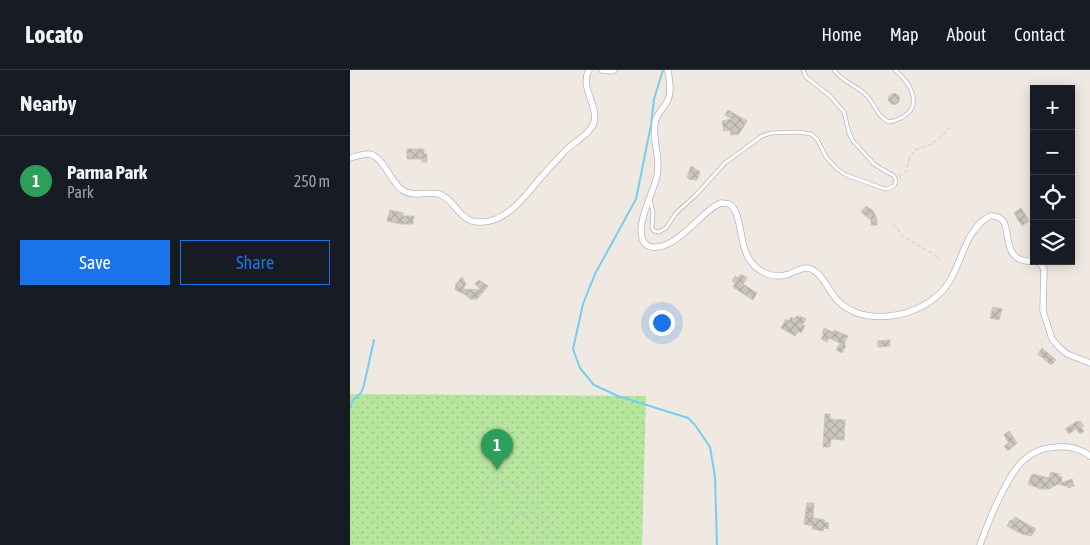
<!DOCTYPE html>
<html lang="en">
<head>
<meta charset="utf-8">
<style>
	:root { --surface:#171b24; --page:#20242c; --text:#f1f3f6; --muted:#9ea1a6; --line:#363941; --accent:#1a73e8 }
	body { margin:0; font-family:"Asap Condensed",sans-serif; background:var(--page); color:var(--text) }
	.controls { position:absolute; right:15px; top:15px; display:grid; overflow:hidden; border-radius:0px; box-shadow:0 2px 12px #0003 }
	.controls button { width:45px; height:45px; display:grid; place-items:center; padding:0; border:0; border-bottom:1px solid var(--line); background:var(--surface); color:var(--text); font:25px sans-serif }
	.you { position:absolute; left:311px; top:252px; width:18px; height:18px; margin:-12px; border:4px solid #fff; border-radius:50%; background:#1a73e8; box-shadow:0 0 0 8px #1a73e833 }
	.badge { display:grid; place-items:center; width:32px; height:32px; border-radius:50%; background:var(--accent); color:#fff; font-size:16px; font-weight:700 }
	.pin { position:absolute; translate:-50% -41px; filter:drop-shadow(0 1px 2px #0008) }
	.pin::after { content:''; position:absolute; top:26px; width:18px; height:15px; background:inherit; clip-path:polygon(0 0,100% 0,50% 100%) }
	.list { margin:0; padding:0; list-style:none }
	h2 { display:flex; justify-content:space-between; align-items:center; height:65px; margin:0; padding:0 20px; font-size:21px }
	h2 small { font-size:16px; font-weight:400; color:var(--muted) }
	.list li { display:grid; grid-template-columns:32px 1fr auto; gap:15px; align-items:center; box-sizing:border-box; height:90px; padding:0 20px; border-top:1px solid var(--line) }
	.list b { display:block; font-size:19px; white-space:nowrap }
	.list p { margin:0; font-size:16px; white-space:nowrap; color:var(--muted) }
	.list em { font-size:16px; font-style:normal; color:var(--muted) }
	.actions { display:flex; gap:10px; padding:15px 20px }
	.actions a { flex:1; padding:11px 0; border:1px solid var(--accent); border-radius:0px; text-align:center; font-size:18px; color:var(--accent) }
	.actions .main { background:var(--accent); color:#fff }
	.icon { flex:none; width:28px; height:28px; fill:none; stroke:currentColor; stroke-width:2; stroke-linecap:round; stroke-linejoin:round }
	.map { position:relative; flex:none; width:740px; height:475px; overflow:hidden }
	header { display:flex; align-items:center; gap:30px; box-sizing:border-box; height:70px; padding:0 25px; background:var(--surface); border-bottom:1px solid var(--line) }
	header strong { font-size:24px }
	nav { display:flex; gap:28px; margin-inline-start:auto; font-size:18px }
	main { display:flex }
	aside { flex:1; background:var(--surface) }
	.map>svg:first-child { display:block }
</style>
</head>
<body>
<header>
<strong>Locato</strong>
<nav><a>Home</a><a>Map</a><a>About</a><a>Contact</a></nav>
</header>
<main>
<aside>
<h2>Nearby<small></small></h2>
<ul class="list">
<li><span class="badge" style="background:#2e9e5b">1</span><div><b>Parma Park</b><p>Park</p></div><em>250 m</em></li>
</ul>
<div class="actions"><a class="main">Save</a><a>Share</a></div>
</aside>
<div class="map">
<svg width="740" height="475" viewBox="0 0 740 475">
	<defs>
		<pattern id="park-dots" width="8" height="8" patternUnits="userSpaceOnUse" patternTransform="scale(1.25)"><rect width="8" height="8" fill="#b6e59e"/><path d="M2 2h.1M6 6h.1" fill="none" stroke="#9dc588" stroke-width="1.8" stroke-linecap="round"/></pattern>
		<pattern id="building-cross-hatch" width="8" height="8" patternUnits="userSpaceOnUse" patternTransform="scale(1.25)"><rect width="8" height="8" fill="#cbc7bf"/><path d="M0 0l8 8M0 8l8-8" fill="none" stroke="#afaba4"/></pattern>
	</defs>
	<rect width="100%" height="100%" fill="#efe9e1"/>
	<!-- park -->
	<polygon fill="url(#park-dots)" points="0,324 296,326 292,475 0,475"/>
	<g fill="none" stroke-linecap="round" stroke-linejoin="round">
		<!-- stream -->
		<g stroke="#75cff0" stroke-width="2">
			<polyline points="313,0 304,29 301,55 286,129 245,204 233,234 223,279 230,298 244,315 268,326 338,348 345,355 360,377 365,407 367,475"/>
			<polyline points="0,338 3,330 11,323 14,315 24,270"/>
		</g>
	</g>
	<!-- building -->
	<g fill="url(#building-cross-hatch)" stroke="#cbc5ba">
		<circle cx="544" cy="29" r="5.5"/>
		<polygon points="378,40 397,51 389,64 381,65 380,60 374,61 372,51 382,49 375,45"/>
		<polygon points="57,79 74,79 74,84 77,84 77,92 72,92 72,89 57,89"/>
		<polygon points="341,96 350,102 347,110 338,109 339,107 337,107"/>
		<polygon points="516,136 523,141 527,149 527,155 521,155 521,150 511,142"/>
		<polygon points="671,138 679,151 672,156 664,143"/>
		<polygon points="40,140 53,143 53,146 64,146 63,154 51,154 37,151"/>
		<polygon points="391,204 397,208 393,214 407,223 403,230 383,217 385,213 382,211 385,206 388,208"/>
		<polygon points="112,207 116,214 113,219 131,220 125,214 129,210 138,216 127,229 120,229 116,225 105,220 106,214"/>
		<polygon points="643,237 652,239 649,250 640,248"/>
		<polygon points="446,246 449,247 450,246 456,249 452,255 455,256 451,263 448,261 445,266 431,258 436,249 439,251 441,247 444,249"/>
		<polygon points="474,258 483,262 484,260 498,266 494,274 496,276 492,283 486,280 490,273 479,268 477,272 471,269 474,264 472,263"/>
		<polygon points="540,270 540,276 528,277 528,271"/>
		<polygon points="692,278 706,290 701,295 688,284"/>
		<polygon points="475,344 480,344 480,349 495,350 494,370 481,369 480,377 473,377"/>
		<polygon points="727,351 728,352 730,351 734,356 731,357 734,361 730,364 726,359 719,364 715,359"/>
		<polygon points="659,361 667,373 658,381 654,376 659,373 654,365"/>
		<polygon points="701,402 709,404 709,406 712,407 711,413 722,409 724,416 718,418 717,416 708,414 699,419 691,419 678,414 682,404 699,408"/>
		<polygon points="457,433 464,433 463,448 475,450 474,452 479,453 478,459 474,458 473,461 462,459 463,456 454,454"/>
		<polygon points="665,447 686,459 681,466 672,464 657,456 660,450 662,451"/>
	</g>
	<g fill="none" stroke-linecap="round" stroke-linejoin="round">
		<defs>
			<g id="service">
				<path d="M484,0c8,12 22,15 32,25 9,9 11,22 23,27 35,-8 28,-33 6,-52"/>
				<polyline points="300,130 303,142 302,158 304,161 309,162 316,158 326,143 346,125 375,93 412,66 421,63 449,62 461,64 467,69 476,87 487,99 496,105 532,118 537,119 544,116 546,111 544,106 525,95 503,71 499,63 494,42 480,26 456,7 453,0"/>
			</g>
			<g id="minor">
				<polyline points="252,0 260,1 264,0"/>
				<path d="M318,0c1,9 4,21 0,30 -4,8 -12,14 -13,23 -3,18 6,35 2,53 -4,17 -20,46 -15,62 2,7 8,10 15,9 21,-2 41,-30 58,-41l6,-3 8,1c14,8 9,43 23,59 9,11 24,16 37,11 8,-3 14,-8 22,-5 12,5 18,23 27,32 26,25 72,17 98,-4 28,-23 23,-64 54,-81 31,-2 2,48 44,45"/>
				<path d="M0,88c6,-2 13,-4 19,-4 14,2 22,28 33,36 12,8 25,1 37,4 14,4 19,23 33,27 29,7 49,-20 65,-39 9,-11 19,-21 28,-31 8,-8 20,-14 26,-23 13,-17 -13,-39 -2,-58"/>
				<polyline points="685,191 690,193 694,199 693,241 702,269 709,277 717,284 740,293"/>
				<path d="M630,475c5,-14 10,-27 16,-40 13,-28 26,-57 61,-58 12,-1 24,2 33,9"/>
			</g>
		</defs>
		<!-- service casing -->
		<use href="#service" stroke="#b4b7c1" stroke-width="4.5"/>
		<!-- minor casing -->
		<use href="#minor" stroke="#b4b7c1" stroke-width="7"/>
		<!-- path -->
		<g stroke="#c9c9c9" stroke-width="1" stroke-dasharray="4 2.5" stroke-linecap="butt">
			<polyline points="549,107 556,101 560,87 565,80 582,74 600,58"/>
			<polyline points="543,154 554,167 583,184 590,190"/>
			<path d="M174,445l8,-36 5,-1c5,8 -1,17 1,27 2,15 18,23 14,40"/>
			<path d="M131,475c4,-6 7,-12 7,-19 1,-15 -17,-40 3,-49l13,4h10l14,12"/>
			<polyline points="141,475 167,446 172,444 178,449 192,475"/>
		</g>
		<!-- service -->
		<use href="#service" stroke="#fff" stroke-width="3"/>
		<!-- minor -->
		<use href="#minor" stroke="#fff" stroke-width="5.5"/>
	</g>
</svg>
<div class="controls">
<button>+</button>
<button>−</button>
<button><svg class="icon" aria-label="locate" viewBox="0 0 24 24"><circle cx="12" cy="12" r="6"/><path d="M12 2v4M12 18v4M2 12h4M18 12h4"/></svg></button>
<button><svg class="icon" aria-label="layers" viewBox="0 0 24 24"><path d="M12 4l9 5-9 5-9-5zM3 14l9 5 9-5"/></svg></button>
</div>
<div class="you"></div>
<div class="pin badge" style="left:147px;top:400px;background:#2e9e5b">1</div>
</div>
</main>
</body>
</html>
